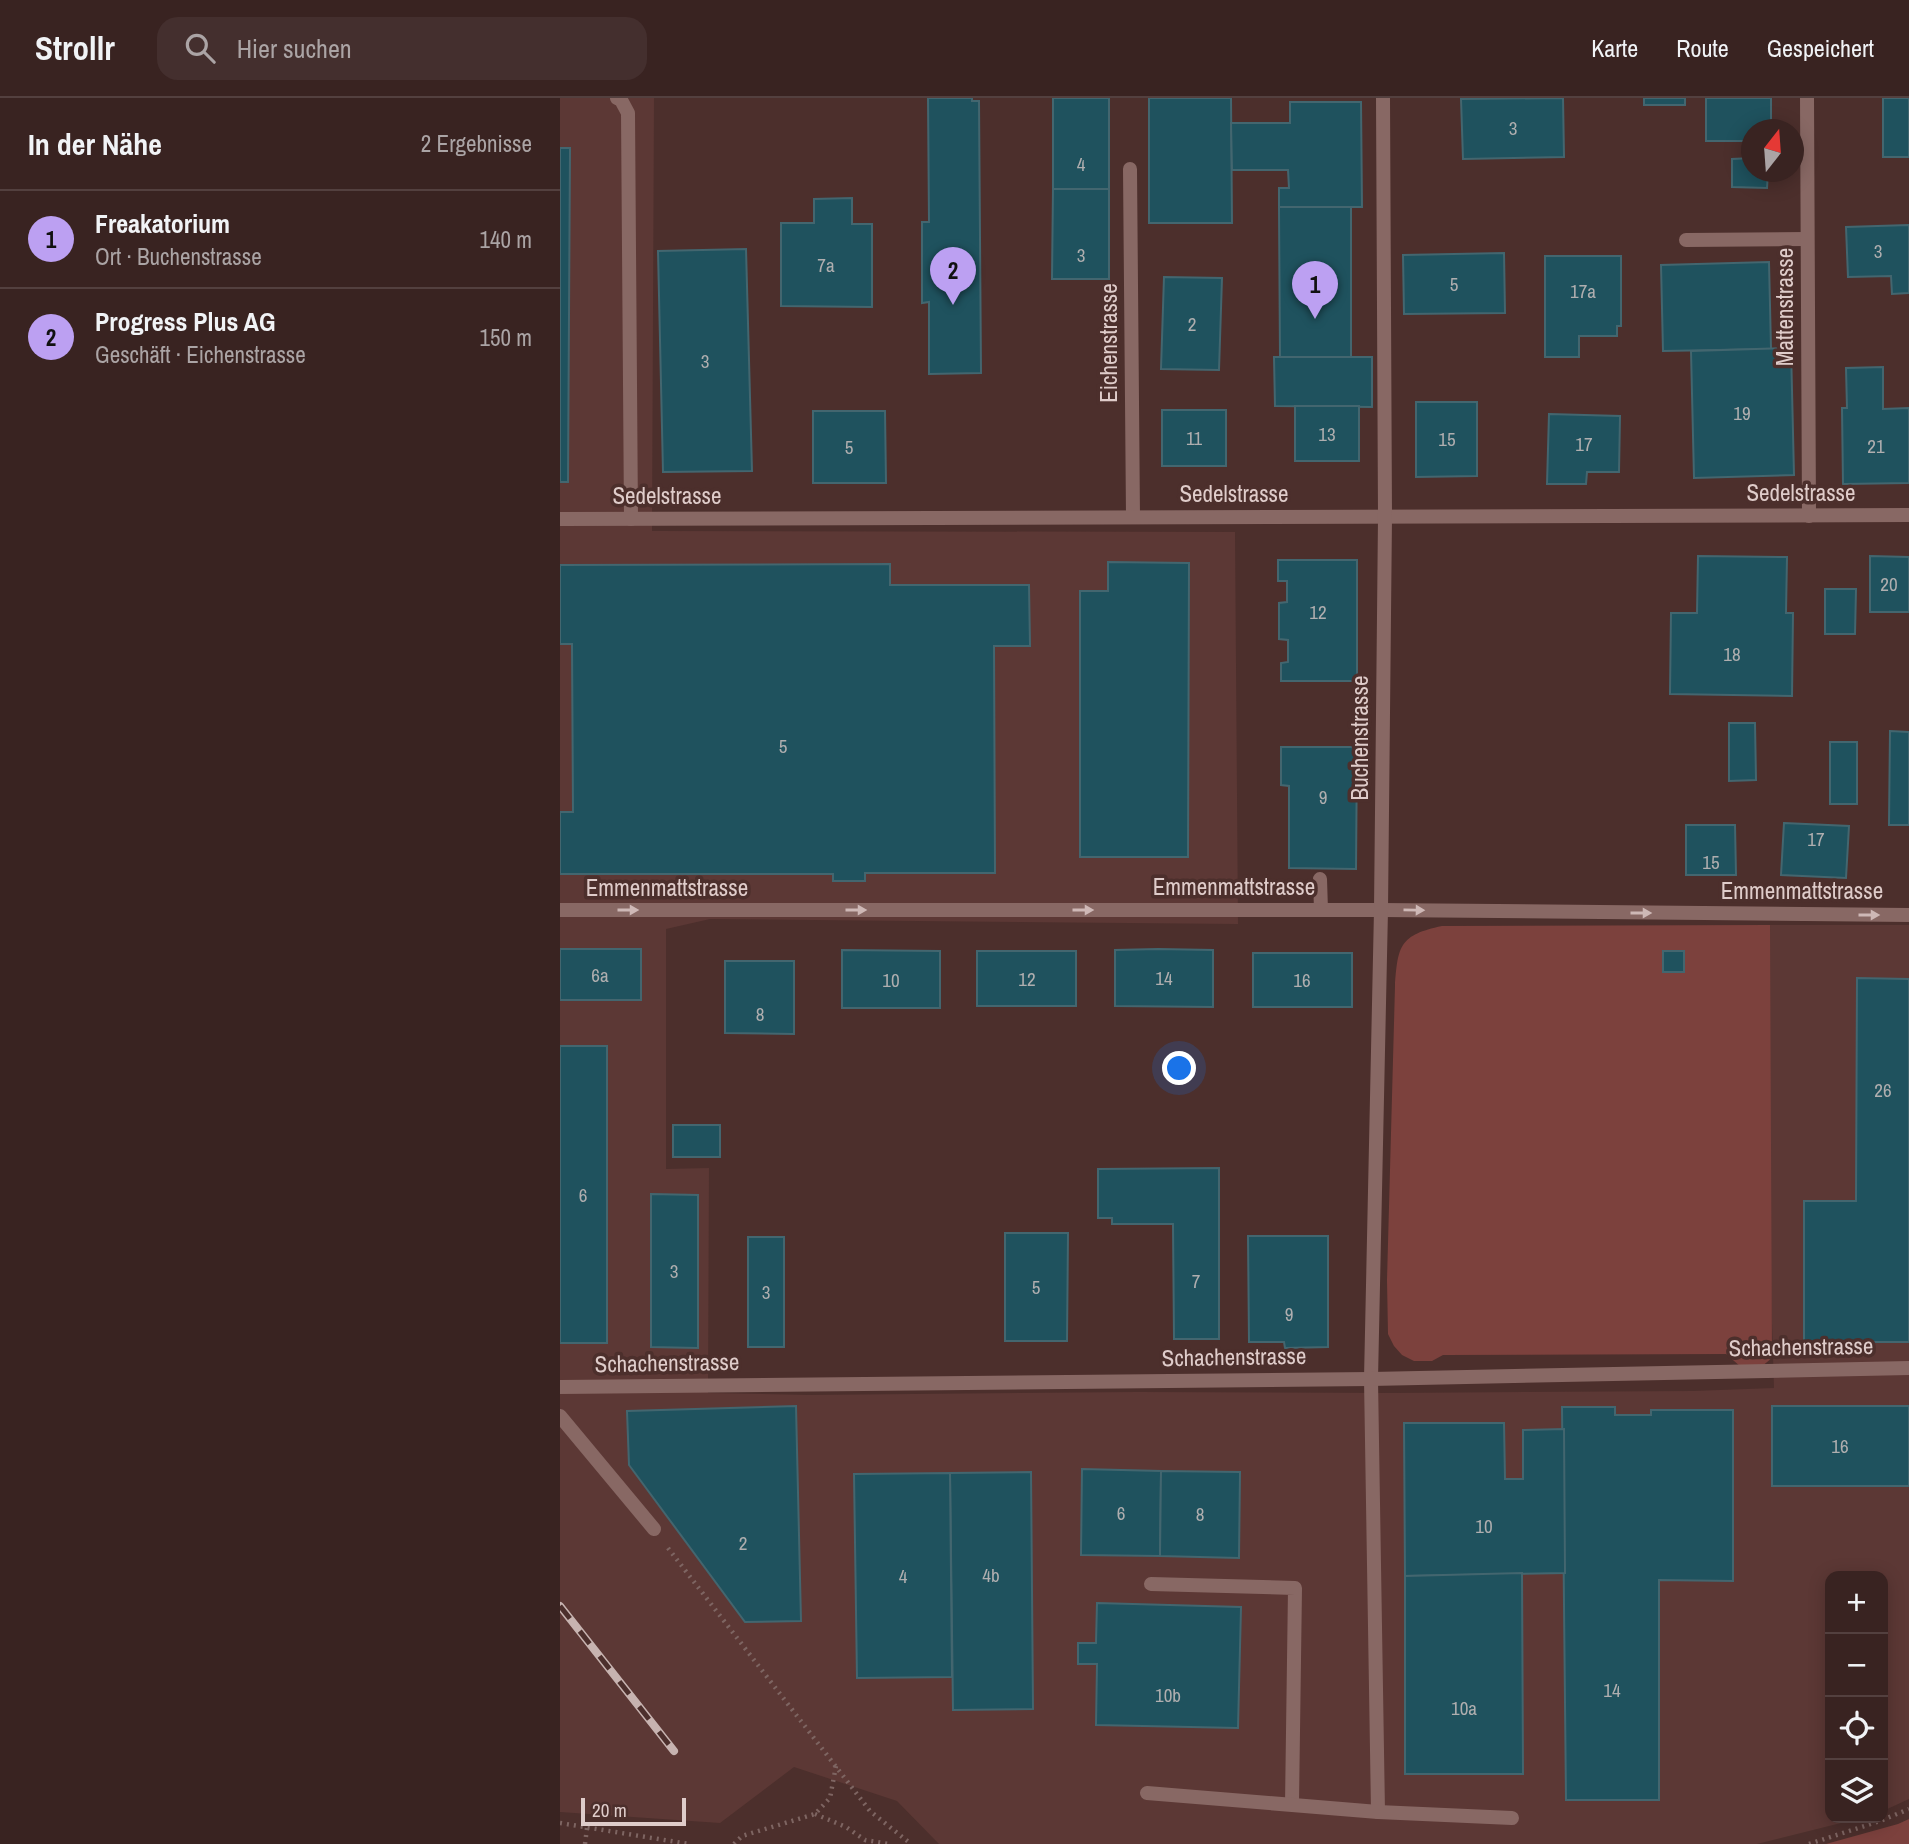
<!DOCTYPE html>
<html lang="de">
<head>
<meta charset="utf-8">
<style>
	:root { --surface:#392321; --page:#442f2e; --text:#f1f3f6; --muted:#aba4a5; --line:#53403f; --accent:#bca0f2 }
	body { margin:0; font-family:"Archivo Narrow",sans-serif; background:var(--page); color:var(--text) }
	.controls { position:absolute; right:21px; bottom:21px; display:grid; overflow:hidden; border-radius:14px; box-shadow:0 4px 18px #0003 }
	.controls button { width:63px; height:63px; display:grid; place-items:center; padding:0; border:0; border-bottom:2px solid var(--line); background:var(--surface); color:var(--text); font:35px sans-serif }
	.compass { position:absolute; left:1181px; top:21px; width:63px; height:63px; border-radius:50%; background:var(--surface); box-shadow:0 4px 18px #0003; rotate:17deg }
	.scale { position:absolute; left:21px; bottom:18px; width:105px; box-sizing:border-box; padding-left:7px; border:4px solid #dfccca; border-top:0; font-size:19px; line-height:24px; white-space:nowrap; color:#dfccca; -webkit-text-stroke:5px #4c2f2c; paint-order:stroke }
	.you { position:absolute; left:620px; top:971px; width:24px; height:24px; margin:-18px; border:5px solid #fff; border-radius:50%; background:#1a73e8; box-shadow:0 0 0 10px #1a73e833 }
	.badge { display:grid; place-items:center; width:46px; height:46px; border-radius:50%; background:var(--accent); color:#111; font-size:23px; font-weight:700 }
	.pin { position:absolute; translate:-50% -58px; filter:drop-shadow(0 2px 4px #0008) }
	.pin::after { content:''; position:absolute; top:37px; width:24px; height:21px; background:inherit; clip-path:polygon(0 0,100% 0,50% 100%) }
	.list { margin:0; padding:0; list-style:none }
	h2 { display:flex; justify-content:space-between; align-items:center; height:91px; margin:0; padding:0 28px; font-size:30px }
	h2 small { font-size:23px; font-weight:400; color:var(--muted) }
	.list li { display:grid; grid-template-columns:46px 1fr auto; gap:21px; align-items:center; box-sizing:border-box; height:98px; padding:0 28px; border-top:2px solid var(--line) }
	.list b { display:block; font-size:26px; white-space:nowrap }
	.list p { margin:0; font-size:23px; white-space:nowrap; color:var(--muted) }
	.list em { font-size:23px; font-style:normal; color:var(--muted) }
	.icon { flex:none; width:38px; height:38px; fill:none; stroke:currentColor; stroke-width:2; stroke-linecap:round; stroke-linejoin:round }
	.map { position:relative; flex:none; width:1349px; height:1746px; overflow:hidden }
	header { display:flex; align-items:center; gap:42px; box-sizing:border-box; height:98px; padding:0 35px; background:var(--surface); border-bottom:2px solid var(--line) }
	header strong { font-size:33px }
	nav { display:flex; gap:38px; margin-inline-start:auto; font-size:24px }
	.search { width:490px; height:63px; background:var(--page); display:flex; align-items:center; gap:18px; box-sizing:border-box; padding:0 24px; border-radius:21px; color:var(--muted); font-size:26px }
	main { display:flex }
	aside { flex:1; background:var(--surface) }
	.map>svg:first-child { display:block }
</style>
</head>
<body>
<header>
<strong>Strollr</strong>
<div class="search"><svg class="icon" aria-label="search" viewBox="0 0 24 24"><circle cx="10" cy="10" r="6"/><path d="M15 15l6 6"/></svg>Hier suchen</div>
<nav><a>Karte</a><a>Route</a><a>Gespeichert</a></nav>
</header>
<main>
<aside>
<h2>In der Nähe<small>2 Ergebnisse</small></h2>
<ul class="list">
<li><span class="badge">1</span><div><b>Freakatorium</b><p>Ort · Buchenstrasse</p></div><em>140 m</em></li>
<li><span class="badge">2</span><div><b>Progress Plus AG</b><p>Geschäft · Eichenstrasse</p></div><em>150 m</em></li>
</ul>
</aside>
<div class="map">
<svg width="1349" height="1746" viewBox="0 0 1349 1746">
	<rect width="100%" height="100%" fill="#4c2f2c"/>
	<!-- built -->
	<polygon fill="#5c3835" points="0,0 94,0 92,433 675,434 678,826 150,821 106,831 106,1071 149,1070 148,1295 248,1297 577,1294 832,1295 1133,1293 1214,1290 1210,1161 1210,827 1349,827 1349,1701 1323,1713 1323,1478 1270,1478 1270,1720 1301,1720 1197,1746 379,1746 337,1703 234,1669 160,1725 0,1714"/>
	<!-- green -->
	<g fill="#7c413d">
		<path d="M1210,827l2,433 -11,9h-20l-15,-13 -283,1 -11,6h-18l-12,-6 -8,-9 -6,-12 -1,-54 8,-294c3,-41 5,-51 47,-60z"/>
		<polygon points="1349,1721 1349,1746 1266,1746 1338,1726"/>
	</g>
	<!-- building -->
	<g fill="#1f525e" stroke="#43666f" stroke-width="2">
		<polygon points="368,0 412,0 412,3 419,3 421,275 369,276 369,204 362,205 362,124 369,124"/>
		<rect x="493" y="0" width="56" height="91"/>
		<polygon points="589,0 671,0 672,125 589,125"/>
		<polygon points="1003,0 1004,59 903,61 901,1"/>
		<rect x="1084" y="0" width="41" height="7"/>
		<polygon points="1146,0 1211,0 1211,32 1192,32 1192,43 1146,43"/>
		<rect x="1323" y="0" width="26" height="59"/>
		<polygon points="730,4 801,4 802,109 719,109 719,90 729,90 728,72 672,72 671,25 730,25"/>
		<polygon points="0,50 10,50 8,384 0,384"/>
		<polygon points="1192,60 1192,74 1208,74 1207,90 1172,89 1172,61"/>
		<polygon points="493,91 549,91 549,181 492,181"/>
		<polygon points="292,100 292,126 312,126 312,209 221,208 221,125 254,125 254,101"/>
		<polygon points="719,109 791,109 791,259 720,259"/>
		<polygon points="1349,127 1349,195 1332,196 1331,178 1288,179 1286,129"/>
		<polygon points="186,151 192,373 103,374 98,153"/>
		<polygon points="944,155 945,215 844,216 843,157"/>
		<polygon points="985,158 1061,158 1061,228 1057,228 1057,238 1019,238 1019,259 985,259"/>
		<polygon points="1209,164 1211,251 1103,253 1101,167"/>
		<polygon points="604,179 662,180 659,272 601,271"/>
		<polygon points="1231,250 1234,377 1134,380 1131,253"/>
		<polygon points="714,259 812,259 812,309 715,308"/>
		<polygon points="1323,269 1323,311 1349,310 1349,385 1283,386 1282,310 1287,310 1286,270"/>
		<polygon points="856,304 917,304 917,378 856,379"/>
		<rect x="735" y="308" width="64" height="55"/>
		<rect x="602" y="312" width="64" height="56"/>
		<polygon points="253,313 325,313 326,385 253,385"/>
		<polygon points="989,316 1060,318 1059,374 1027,374 1026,386 987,386"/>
		<polygon points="1138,458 1227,459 1226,515 1233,515 1232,598 1110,596 1111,515 1137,515"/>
		<polygon points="1310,458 1349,459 1349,514 1310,514"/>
		<polygon points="718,462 797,462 797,583 721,583 721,565 728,564 728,542 719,541 719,505 727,504 727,483 718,483"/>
		<polygon points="548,464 629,465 628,759 520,759 520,493 548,493"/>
		<polygon points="330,466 330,487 469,487 470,548 434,548 435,775 305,775 305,783 273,783 273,776 0,776 0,714 13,714 12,546 0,546 0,467"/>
		<polygon points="1265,491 1296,491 1295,536 1265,536"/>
		<polygon points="1169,625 1195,625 1196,682 1169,683"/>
		<polygon points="1330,633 1349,634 1349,727 1329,727"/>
		<rect x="1270" y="644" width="27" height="62"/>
		<polygon points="721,649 797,649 796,771 729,770 729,688 721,687"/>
		<polygon points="1224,725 1289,728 1286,780 1221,777"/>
		<polygon points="1126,727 1175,727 1176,777 1126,777"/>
		<rect x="0" y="851" width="81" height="51"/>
		<polygon points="598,851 653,852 653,909 555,908 555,852"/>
		<polygon points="282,852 380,853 380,910 282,910"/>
		<rect x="417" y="853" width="99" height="55"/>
		<rect x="1103" y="853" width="21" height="21"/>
		<rect x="693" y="855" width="99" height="54"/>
		<polygon points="165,863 234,863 234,936 165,935"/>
		<polygon points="1297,880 1349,881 1349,1244 1244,1244 1244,1103 1296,1103"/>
		<rect x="0" y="948" width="47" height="297"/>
		<rect x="113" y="1027" width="47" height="32"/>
		<polygon points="659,1070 659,1241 614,1241 613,1126 552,1126 552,1120 538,1120 538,1071"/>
		<polygon points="91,1096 138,1097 138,1250 91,1249"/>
		<polygon points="445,1135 508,1135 507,1243 445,1243"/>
		<polygon points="688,1138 768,1138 768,1249 725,1250 724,1244 689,1244"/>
		<rect x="188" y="1139" width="36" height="110"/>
		<polygon points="236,1308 241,1523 185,1524 69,1367 67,1313"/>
		<rect x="1212" y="1308" width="137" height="80"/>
		<polygon points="1002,1309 1055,1309 1055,1317 1091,1317 1091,1312 1173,1312 1173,1483 1099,1482 1099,1702 1006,1702"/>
		<polygon points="844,1325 944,1325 945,1381 963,1381 963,1332 1004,1331 1005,1475 845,1478"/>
		<polygon points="522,1371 601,1373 600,1458 521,1457"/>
		<polygon points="601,1373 680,1374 679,1460 600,1458"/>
		<polygon points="471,1374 473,1611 393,1612 390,1375"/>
		<polygon points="390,1375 392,1579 297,1580 294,1376"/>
		<polygon points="962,1475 963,1676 845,1676 845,1478"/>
		<polygon points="537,1505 681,1509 678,1630 536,1627 537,1566 518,1566 518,1545 536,1545"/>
	</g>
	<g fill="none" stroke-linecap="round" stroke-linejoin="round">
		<!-- path -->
		<g stroke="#7e6562" stroke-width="4.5" stroke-dasharray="2 5" stroke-linecap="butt">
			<polyline points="108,1450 310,1713 351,1746"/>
			<polyline points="255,1716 286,1729 305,1742 329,1746"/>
			<polyline points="0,1725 129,1746"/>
			<polyline points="25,1746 27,1730"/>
			<polyline points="174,1746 182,1738 255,1716 270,1700 276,1668"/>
			<polyline points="1249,1746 1320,1723 1349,1711"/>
		</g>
		<!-- service -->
		<g stroke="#886864" stroke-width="14">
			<polyline points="57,0 61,2 68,15 71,421"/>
			<polyline points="1126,142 1247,141"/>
			<polyline points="760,781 761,812"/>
			<polyline points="811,1281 818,1714"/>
			<polyline points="591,1486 735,1490 732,1706"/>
			<polyline points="587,1695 818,1714 952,1720"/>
		</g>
		<!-- minor -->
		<g stroke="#886864" stroke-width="14">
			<polyline points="1247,0 1249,418"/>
			<polyline points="570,71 573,419"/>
			<polyline points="0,421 1349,417"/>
			<polyline points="0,812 821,812 1349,817"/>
			<polyline points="811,1281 821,812 825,419 823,0"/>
			<polyline points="0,1289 811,1281 1349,1270"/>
			<polyline points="0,1318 94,1431"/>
		</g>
		<defs>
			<polyline id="rail" points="0,1508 114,1653"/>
		</defs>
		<!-- rail casing -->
		<use href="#rail" stroke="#c7b3b0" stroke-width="8"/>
		<!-- rail -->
		<use href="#rail" stroke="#4c2f2c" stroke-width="5" stroke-dasharray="16" stroke-linecap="butt"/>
	</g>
	<!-- one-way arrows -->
	<defs><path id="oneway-solid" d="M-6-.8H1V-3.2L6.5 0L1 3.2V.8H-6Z" transform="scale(1.75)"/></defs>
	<g fill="#ceb8b6">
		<use href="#oneway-solid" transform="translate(68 812)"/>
		<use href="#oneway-solid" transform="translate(296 812)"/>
		<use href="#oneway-solid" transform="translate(523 812)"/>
		<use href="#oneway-solid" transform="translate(854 812) rotate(1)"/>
		<use href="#oneway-solid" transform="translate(1081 815)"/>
		<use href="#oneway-solid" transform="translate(1309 817)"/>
	</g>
	<g text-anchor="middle" stroke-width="7" stroke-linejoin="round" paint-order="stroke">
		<!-- number labels -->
		<g font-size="19" fill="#afaeaf">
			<text x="953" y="37">3</text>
			<text x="521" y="73">4</text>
			<text x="1318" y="160">3</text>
			<text x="521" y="164">3</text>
			<text x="266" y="174">7a</text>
			<text x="894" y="193">5</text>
			<text x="1023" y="200">17a</text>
			<text x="632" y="233">2</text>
			<text x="145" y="270">3</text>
			<text x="1182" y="322">19</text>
			<text x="767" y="343">13</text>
			<text x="634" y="347">11</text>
			<text x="887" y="348">15</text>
			<text x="1024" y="353">17</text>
			<text x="1316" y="355">21</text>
			<text x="289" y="356">5</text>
			<text x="1329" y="493">20</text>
			<text x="758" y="521">12</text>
			<text x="1172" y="563">18</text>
			<text x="223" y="655">5</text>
			<text x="763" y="706">9</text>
			<text x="1256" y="748">17</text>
			<text x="1151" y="771">15</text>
			<text x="40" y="884">6a</text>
			<text x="604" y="887">14</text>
			<text x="467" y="888">12</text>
			<text x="331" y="889">10</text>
			<text x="742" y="889">16</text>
			<text x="200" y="923">8</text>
			<text x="1323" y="999">26</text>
			<text x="23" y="1104">6</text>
			<text x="114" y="1180">3</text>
			<text x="636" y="1190">7</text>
			<text x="476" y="1196">5</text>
			<text x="206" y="1201">3</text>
			<text x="729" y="1223">9</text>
			<text x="1280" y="1355">16</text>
			<text x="561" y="1422">6</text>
			<text x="640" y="1423">8</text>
			<text x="924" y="1435">10</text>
			<text x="183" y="1452">2</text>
			<text x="431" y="1484">4b</text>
			<text x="343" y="1485">4</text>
			<text x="1052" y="1599">14</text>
			<text x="608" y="1604">10b</text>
			<text x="904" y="1617">10a</text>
		</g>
		<!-- street labels -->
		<g font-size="23" fill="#dfccca" stroke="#4c2f2c">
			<text transform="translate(1225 209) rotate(-90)" y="8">Mattenstrasse</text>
			<text transform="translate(549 245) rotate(-90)" y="8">Eichenstrasse</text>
			<text x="1241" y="403">Sedelstrasse</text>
			<text x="674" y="404">Sedelstrasse</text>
			<text x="107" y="406">Sedelstrasse</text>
			<text transform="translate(800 640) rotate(-90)" y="8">Buchenstrasse</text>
			<text x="674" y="797">Emmenmattstrasse</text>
			<text x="107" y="798">Emmenmattstrasse</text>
			<text x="1242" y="801">Emmenmattstrasse</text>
			<text transform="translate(1241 1249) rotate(-1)" y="8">Schachenstrasse</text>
			<text transform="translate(674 1259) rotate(-1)" y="8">Schachenstrasse</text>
			<text transform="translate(107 1265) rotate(-1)" y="8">Schachenstrasse</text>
		</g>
	</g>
</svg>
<div class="controls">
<button>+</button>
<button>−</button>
<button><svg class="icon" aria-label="locate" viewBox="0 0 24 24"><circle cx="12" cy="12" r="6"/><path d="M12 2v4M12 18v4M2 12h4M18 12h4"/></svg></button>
<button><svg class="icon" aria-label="layers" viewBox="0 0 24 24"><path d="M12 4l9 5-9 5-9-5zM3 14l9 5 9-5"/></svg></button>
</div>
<svg class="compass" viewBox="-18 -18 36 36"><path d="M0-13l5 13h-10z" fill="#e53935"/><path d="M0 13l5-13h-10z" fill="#aba4a5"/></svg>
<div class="scale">20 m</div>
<div class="you"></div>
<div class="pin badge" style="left:755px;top:221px">1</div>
<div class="pin badge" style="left:393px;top:207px">2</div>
</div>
</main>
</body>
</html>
